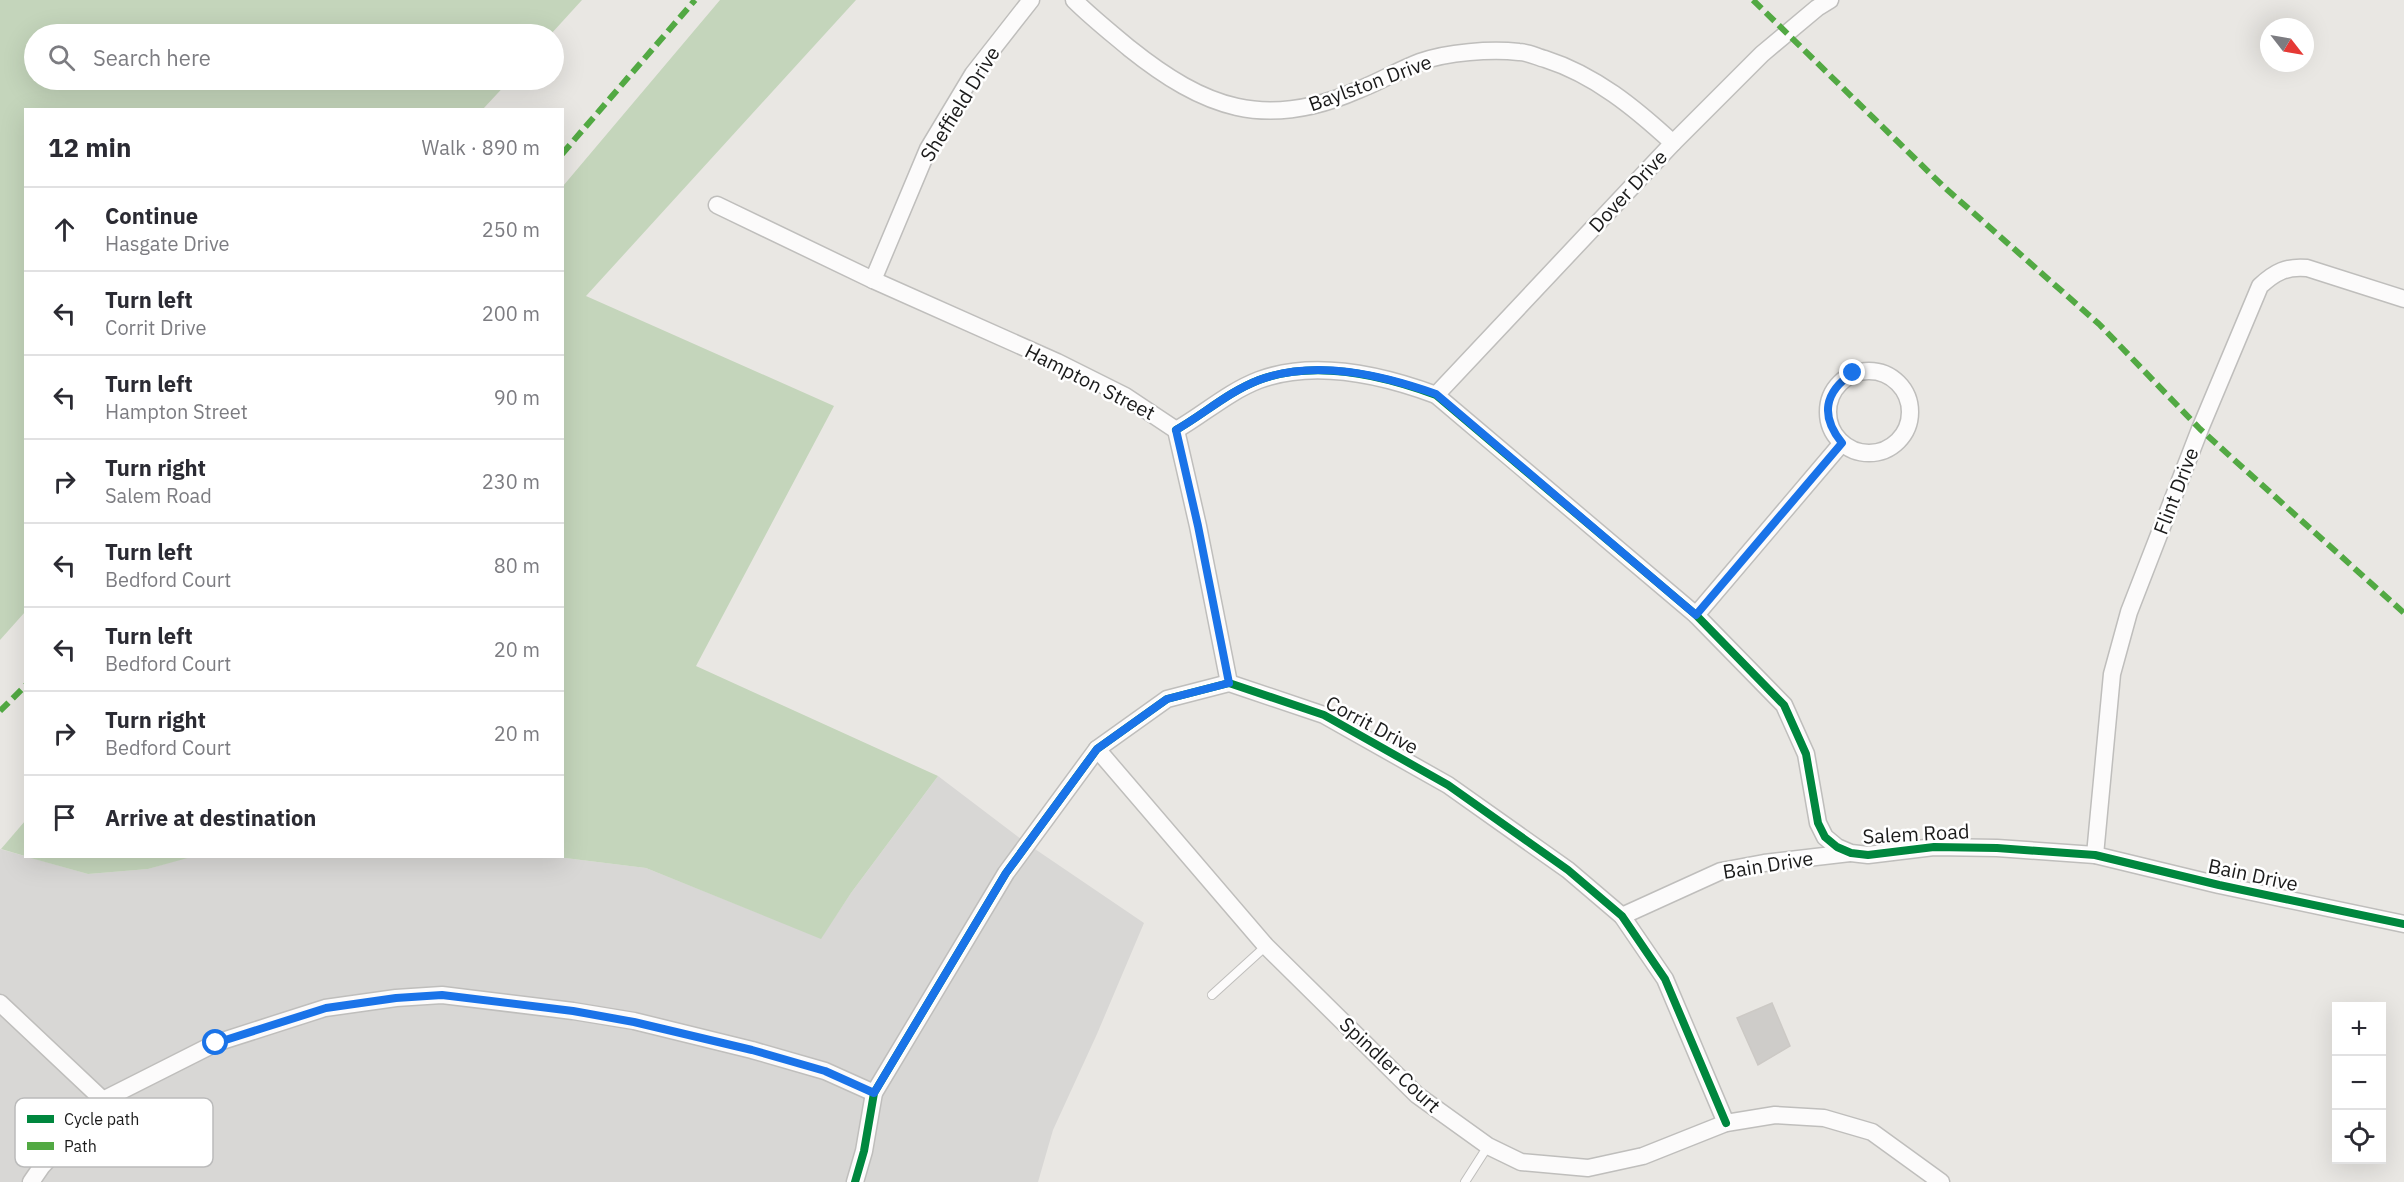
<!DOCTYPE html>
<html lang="en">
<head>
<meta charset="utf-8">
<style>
	:root { --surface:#fff; --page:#f7f7f7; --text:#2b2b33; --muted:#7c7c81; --line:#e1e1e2 }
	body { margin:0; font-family:"IBM Plex Sans",sans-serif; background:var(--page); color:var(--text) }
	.controls { position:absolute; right:18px; bottom:18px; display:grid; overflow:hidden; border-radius:0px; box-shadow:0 6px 24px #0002 }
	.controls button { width:54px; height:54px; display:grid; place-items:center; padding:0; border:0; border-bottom:2px solid var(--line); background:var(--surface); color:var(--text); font:30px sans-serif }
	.compass { position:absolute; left:2260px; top:18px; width:54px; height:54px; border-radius:50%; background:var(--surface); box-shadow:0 6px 24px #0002; rotate:121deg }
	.stop { position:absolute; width:18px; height:18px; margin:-14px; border:4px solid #1a73e8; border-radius:50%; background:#fff }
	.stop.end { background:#1a73e8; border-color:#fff; box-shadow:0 2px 6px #0008 }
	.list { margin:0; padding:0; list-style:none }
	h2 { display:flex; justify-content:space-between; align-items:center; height:78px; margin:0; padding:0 24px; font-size:26px }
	h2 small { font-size:20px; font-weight:400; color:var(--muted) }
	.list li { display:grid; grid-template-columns:39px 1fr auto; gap:18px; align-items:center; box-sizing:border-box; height:84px; padding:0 24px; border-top:2px solid var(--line) }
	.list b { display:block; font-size:22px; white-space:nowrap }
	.list p { margin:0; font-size:20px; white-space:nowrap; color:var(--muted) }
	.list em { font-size:20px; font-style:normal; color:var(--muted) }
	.icon { flex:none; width:33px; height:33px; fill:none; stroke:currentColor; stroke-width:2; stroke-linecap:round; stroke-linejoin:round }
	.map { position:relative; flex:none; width:2404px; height:1182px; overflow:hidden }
	.search { position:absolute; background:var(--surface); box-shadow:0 6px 24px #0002; left:24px; top:24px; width:540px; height:66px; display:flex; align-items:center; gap:15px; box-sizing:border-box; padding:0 21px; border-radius:33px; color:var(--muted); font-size:22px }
	.panel { position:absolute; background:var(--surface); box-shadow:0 6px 24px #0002; left:24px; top:108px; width:540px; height:750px; border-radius:0px }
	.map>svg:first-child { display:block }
</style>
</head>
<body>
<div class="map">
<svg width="2404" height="1182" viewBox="0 0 2404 1182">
	<rect width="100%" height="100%" fill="#e9e7e3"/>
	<!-- residential -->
	<polygon fill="#d8d7d5" points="938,776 1029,845 1144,923 1097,1034 1053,1130 1038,1182 0,1182 0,849 88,874 148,869 191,856 565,858 646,868 821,938 851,893"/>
	<!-- forest -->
	<g fill="#c4d5bb">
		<polygon points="0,0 582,0 551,34 34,34 34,80 510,80 483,109 26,110 25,612 0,640"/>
		<polygon points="720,0 856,0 586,296 834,406 696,666 938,776 851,893 821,939 646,868 565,858 538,857 562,856 563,186"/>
		<polygon points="25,821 25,856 1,849"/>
		<polygon points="27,857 191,857 148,869 88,874"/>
	</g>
	<!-- building -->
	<polygon fill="#ceccc9" stroke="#ccc9c5" stroke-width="1.5" points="1772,1003 1790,1046 1758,1065 1737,1018"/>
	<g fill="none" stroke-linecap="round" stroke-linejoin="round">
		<defs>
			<g id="service">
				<polyline points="1212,995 1266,946"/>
				<polyline points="1465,1182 1488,1146"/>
			</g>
			<g id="minor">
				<path d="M1074,0c17,17 36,32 55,48 75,60 136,83 229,42 21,-8 41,-20 62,-28 27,-10 71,-13 99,-10 9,0 18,5 26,7 50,16 90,49 128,84"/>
				<polyline points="717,205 873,280 1057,362 1125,396 1176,430 1198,526 1229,683"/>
				<polyline points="873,280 928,149 973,74 1031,0"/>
				<circle cx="1869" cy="412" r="41"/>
				<polyline points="1436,395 1673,143 1762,54 1817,8 1830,0"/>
				<path d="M1176,430c28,-16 52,-38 83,-50 57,-21 123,-5 177,15l260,220 88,90 22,49 12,69 7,14 12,10 14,6 17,2 66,-8 63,1 98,7 124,30 185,39"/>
				<polyline points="1696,615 1842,443"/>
				<polyline points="1097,749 1266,946 1417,1095 1488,1146 1521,1162 1588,1168 1643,1156 1726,1123 1775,1115 1824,1118 1872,1132 1941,1182"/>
				<path d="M2095,855l17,-181 17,-62 71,-183 60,-143c15,-14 27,-20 47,-18l97,31"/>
				<polyline points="1622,916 1721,871 1764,863 1850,853"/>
				<polyline points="0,1003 103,1100"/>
				<polyline points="31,1182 42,1166 103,1100 216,1043 325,1008 396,998 442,995 573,1011 634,1021 752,1050 825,1071 874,1093"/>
				<polyline points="855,1182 864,1151 874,1093 1006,873 1097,749 1167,699 1229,683 1324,715 1448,785 1568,870 1622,916 1665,979 1726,1123"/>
			</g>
		</defs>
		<!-- service casing -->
		<use href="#service" stroke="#bfbebc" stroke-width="10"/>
		<!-- minor casing -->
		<use href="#minor" stroke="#bfbebc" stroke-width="19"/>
		<!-- service -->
		<use href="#service" stroke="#fcfbfb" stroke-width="8"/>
		<!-- minor -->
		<use href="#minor" stroke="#fcfbfb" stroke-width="16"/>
		<!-- quiet -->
		<g stroke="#52a943" stroke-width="6" stroke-dasharray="12 6" stroke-linecap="butt">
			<polyline points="1753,0 1943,186 2099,324 2200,429 2404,613"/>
			<polyline points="562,154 695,0"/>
			<polyline points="0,711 26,685"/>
		</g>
		<defs>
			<g id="cycleway">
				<path d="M1176,430c28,-16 52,-38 83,-50 57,-21 123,-5 177,15l260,220 88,90 22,49 12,69 7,14 12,10 14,6 17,2 66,-8 63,1 98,7 124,30 185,39"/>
				<polyline points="855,1182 864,1151 874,1093 1006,873 1097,749 1167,699 1229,683 1324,715 1448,785 1568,870 1622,916 1665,979 1726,1123"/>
			</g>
		</defs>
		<!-- cycleway casing -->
		<use href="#cycleway" stroke="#fff" stroke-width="11"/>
		<!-- cycleway -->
		<use href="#cycleway" stroke="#00873e" stroke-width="8"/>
	</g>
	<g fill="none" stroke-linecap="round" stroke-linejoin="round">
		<!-- route -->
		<path stroke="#1a73e8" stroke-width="8" d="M216,1043l110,-35 70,-10 46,-3 131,16 61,11 118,28 73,21 49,22 132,-220 91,-124 70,-50 62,-16 -31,-157 -22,-96c28,-16 52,-38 83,-50 57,-21 123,-5 177,14l260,221 146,-172c-22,-27 -18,-51 11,-70"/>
	</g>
	<g text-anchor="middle" stroke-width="5" stroke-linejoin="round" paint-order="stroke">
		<!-- street labels -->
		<g font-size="20" fill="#1b1b1b" stroke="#fff">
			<text transform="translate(1370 83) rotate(-20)" y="7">Baylston Drive</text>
			<text transform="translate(960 104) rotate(-58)" y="7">Sheffield Drive</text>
			<text transform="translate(1628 191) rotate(-47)" y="7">Dover Drive</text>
			<text transform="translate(1090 382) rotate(27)" y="7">Hampton Street</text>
			<text transform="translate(2176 491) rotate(-69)" y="7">Flint Drive</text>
			<text transform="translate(1372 725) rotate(28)" y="7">Corrit Drive</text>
			<text transform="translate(1916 834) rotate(-3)" y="7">Salem Road</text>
			<text transform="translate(1768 865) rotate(-9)" y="7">Bain Drive</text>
			<text transform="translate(2253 875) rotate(12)" y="7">Bain Drive</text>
			<text transform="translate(1390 1065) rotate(43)" y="7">Spindler Court</text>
		</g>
	</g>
	<!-- legend -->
	<rect x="15" y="1098" width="198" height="69" rx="9" fill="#fff" stroke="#bbb" stroke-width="1.5"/>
	<rect x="27" y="1115" width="27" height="8" fill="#00873e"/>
	<rect x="27" y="1142" width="27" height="8" fill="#52a943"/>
	<g font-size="16" fill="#1b1b1b">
		<text x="64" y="1125">Cycle path</text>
		<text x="64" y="1152">Path</text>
	</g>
</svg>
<div class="controls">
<button>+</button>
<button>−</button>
<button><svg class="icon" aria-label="locate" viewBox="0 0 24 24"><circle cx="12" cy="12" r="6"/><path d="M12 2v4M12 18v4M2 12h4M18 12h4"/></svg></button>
</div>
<svg class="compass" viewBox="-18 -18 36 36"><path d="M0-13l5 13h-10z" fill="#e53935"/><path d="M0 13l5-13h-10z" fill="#7c7c81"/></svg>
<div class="stop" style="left:216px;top:1043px"></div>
<div class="stop end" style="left:1853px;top:373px"></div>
<div class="search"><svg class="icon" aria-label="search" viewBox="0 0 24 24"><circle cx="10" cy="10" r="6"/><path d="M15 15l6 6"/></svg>Search here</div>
<section class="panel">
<h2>12 min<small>Walk · 890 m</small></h2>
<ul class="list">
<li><svg class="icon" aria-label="ahead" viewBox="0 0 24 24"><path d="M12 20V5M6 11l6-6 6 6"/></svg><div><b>Continue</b><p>Hasgate Drive</p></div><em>250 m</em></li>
<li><svg class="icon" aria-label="left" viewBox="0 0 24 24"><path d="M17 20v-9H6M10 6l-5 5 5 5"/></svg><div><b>Turn left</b><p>Corrit Drive</p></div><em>200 m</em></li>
<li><svg class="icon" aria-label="left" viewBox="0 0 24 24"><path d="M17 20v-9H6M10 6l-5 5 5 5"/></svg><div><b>Turn left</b><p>Hampton Street</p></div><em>90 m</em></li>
<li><svg class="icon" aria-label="right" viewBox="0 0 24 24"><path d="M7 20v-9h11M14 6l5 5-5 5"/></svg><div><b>Turn right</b><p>Salem Road</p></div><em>230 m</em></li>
<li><svg class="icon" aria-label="left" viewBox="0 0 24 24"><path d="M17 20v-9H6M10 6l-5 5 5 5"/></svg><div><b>Turn left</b><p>Bedford Court</p></div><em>80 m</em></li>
<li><svg class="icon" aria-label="left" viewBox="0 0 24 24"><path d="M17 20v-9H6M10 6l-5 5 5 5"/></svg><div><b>Turn left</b><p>Bedford Court</p></div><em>20 m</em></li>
<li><svg class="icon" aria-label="right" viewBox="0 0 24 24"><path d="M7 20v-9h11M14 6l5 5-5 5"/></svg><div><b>Turn right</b><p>Bedford Court</p></div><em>20 m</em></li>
<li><svg class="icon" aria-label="arrive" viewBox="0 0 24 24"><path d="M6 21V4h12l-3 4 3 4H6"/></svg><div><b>Arrive at destination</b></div></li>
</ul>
</section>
</div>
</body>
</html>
